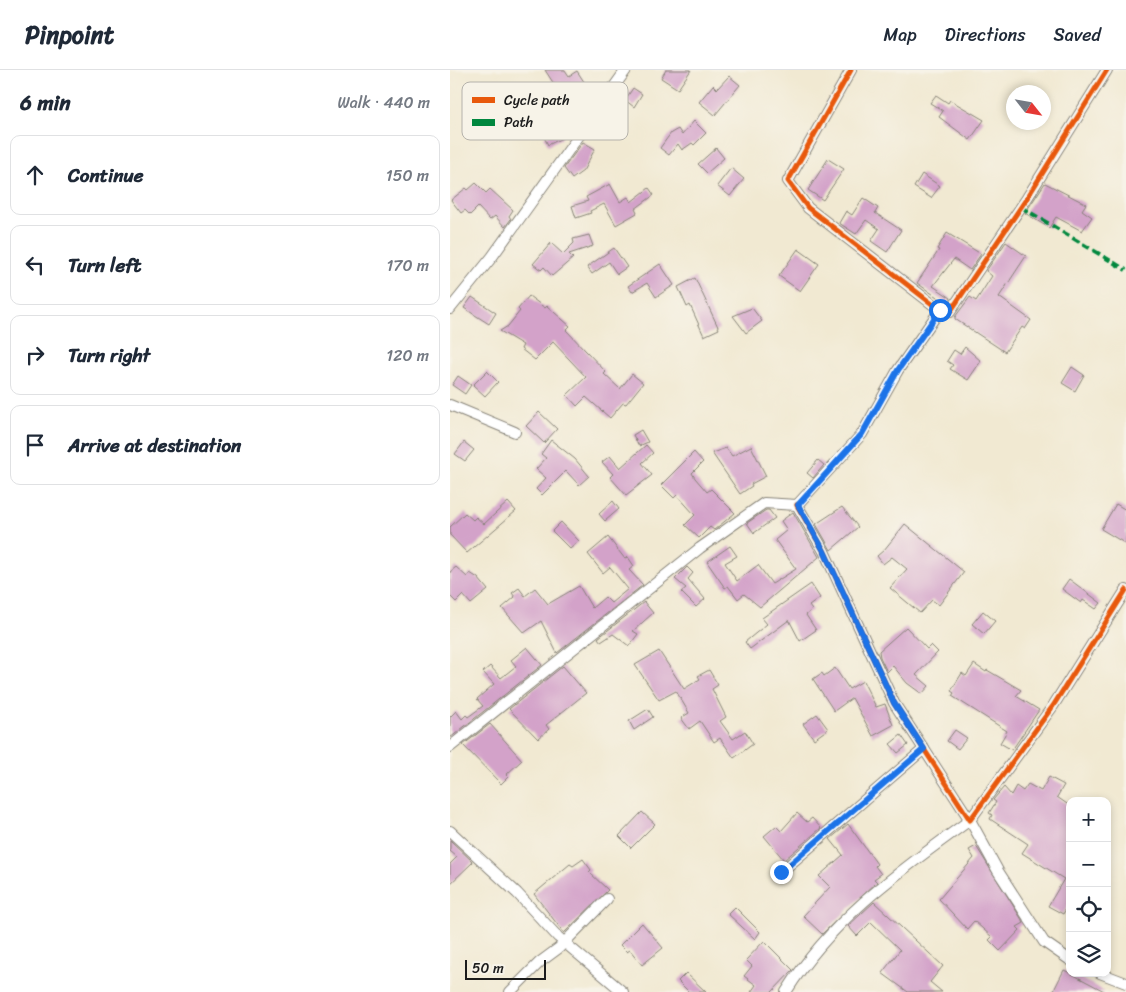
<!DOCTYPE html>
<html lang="en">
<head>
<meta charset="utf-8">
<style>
	:root { --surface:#fff; --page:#f6f6f7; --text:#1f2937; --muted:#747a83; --line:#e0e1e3 }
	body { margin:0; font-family:Sriracha,sans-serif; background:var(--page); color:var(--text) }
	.controls { position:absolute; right:15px; bottom:15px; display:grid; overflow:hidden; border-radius:10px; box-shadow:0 2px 8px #0003 }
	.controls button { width:45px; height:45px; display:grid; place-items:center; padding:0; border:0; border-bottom:1px solid var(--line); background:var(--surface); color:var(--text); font:25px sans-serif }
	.compass { position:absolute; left:556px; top:15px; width:45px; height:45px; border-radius:50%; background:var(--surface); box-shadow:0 2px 8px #0003; rotate:121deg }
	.scale { position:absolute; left:15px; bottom:12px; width:81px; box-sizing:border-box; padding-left:5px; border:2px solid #1c1c1c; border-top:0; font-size:14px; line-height:18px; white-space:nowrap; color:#1c1c1c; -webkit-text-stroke:4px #f7f3e8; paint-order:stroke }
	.stop { position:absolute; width:15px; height:15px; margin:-11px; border:4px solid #1a73e8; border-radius:50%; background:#fff }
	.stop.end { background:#1a73e8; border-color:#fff; box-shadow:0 1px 5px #0008 }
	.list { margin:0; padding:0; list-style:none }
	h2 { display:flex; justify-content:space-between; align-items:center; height:65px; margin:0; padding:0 20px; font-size:21px }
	h2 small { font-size:16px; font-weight:400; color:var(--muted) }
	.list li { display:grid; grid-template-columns:32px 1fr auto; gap:15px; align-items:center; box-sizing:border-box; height:80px; margin:0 10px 10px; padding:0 10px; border:1px solid var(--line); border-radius:10px }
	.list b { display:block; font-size:19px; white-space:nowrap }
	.list em { font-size:16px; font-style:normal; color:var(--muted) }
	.icon { flex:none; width:28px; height:28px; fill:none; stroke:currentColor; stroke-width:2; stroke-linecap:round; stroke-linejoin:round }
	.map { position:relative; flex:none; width:676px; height:922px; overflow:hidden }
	header { display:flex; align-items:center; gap:30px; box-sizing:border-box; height:70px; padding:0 25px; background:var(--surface); border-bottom:1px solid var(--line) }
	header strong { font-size:24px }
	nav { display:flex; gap:28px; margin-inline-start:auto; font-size:18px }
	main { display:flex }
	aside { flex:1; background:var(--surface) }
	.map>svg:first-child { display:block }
</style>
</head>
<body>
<header>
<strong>Pinpoint</strong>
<nav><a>Map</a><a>Directions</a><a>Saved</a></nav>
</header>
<main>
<aside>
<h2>6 min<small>Walk · 440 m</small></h2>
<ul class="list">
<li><svg class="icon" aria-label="ahead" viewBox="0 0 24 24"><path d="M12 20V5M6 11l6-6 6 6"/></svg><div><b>Continue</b></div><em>150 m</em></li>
<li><svg class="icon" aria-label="left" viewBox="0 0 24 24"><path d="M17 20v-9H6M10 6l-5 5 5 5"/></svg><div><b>Turn left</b></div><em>170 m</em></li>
<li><svg class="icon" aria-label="right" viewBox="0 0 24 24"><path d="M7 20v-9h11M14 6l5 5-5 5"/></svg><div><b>Turn right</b></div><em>120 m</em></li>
<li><svg class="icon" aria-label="arrive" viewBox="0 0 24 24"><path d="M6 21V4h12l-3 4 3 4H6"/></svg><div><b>Arrive at destination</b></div></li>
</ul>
</aside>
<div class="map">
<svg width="676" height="922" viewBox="0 0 676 922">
	<rect width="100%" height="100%" fill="#f7f3e8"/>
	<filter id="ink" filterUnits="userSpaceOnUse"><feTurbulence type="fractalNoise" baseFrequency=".02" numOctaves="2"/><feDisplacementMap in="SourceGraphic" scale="10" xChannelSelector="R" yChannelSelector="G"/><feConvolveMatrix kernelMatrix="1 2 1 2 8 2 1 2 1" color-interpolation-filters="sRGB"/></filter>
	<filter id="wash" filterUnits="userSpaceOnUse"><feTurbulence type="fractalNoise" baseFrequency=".0096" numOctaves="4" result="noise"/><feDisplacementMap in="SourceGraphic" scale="20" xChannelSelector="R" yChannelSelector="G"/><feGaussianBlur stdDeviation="1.12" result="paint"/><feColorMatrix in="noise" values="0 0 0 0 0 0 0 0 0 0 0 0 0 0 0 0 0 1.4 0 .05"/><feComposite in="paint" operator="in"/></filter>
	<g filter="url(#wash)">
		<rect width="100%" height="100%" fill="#f1e9d2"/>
		<g id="blocks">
			<!-- building -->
			<g fill="#d3a2c9">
				<polygon points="95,0 115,0 119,6 127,1 142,24 134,37 120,48 97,20 104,14"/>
				<polygon points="216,0 241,0 228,19 211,8"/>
				<polygon points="279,6 290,15 265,45 249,32 263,15 267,19"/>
				<polygon points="183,18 192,24 184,37 175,30"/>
				<polygon points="486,25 498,33 500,30 534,50 520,70 489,47 493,41 480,33"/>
				<polygon points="244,51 256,63 244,75 242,73 232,80 228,74 219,85 210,78 221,63 228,59 232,65"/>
				<polygon points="109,60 112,68 98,75 94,67"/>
				<polygon points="133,72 145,79 133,101 122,109 114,98"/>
				<polygon points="266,78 274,88 257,103 248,94"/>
				<polygon points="378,89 394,99 373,130 358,120"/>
				<polygon points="281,98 294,109 280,126 267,116"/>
				<polygon points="472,104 490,116 481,128 464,117"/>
				<polygon points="26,113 36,123 40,119 63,140 59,146 61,149 55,157 45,146 40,150 28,137 20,145 15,140 11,143 1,130 16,118 18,120"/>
				<polygon points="595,113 636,134 632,140 642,147 632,161 606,147 599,158 575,143"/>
				<polygon points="160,114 170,132 178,127 181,132 199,118 204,125 185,139 187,143 166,155 154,134 140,141 141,143 126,148 122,136 138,131 136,127"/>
				<polygon points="413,128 428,138 425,143 451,160 437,182 421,171 429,159 416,150 406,164 389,153 396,141 402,145"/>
				<polygon points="497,163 531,184 520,200 504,189 483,216 501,228 497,234 467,213 489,180 487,179"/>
				<polygon points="139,165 143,176 119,184 123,188 102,206 94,197 91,200 83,194 101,173 113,184 124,173 123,169"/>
				<polygon points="556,172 576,186 549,227 581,250 575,259 572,257 555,282 505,249 505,247 520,227 526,231 542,206 536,201"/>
				<polygon points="164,178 177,197 167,204 159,192 142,204 137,197"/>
				<polygon points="348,179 369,194 350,221 329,206"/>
				<polygon points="210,194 224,215 206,227 197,213 182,222 178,216"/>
				<polygon points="245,208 269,259 254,266 240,235 237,237 228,217"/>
				<polygon points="79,226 95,238 97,236 120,256 116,260 156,302 154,304 170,319 182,304 193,313 176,334 173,333 160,348 136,327 127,336 117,325 136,307 103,272 85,290 71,279 73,275 50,261 58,256 70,241 68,239"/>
				<polygon points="22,227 46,243 39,254 14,238"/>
				<polygon points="302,238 312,251 296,263 283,246"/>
				<polygon points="515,277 531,291 518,310 500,299 503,295 497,291 504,280 510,284"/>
				<polygon points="622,297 634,305 625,321 612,313"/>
				<polygon points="37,301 48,312 35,326 23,315"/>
				<polygon points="8,306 21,315 15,324 2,315"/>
				<polygon points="89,342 107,359 94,373 76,356"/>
				<polygon points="191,360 198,372 189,376 183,365"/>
				<polygon points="101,370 125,389 139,406 129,415 116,401 92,425 86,419 96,408 86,399 96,388 91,384"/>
				<polygon points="14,372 24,380 15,391 5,384"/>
				<polygon points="196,375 203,383 192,393 202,405 176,425 160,407 163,404 152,392 160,386 170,398"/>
				<polygon points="301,376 316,406 301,414 302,416 290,424 262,383 276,378 282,386"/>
				<polygon points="244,382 253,392 242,403 245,408 257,422 261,419 285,443 264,460 260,457 249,468 235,455 245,445 227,425 224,428 211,415"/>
				<polygon points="368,390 374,395 363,408 357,403"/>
				<polygon points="163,431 169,439 155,451 149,444"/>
				<polygon points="58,432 66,441 17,483 0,465 0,457 15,443 23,450 26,447 34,454"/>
				<polygon points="666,434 676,440 676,474 651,459"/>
				<polygon points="392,437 408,457 381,480 366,454"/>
				<polygon points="316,440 319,440 325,448 304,463 297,453"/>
				<polygon points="343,442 369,487 310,537 294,524 288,529 278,516 275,518 257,492 280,476 287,486 275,493 287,511 308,495 322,514 346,499 325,470 337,460 331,451"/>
				<polygon points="111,452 129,471 120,479 102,461"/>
				<polygon points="455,454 514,502 489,535 482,530 470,543 440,518 457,499 442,487 433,494 427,486 434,480"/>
				<polygon points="158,467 175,489 178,487 184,496 179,500 193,515 107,583 91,551 74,563 52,538 65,527 62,523 69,518 75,526 85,518 98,534 129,516 142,538 155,527 161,533 178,519 160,497 153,503 138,484"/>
				<polygon points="6,497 17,507 20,503 28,508 38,520 21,534 13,525 6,532 0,526 0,502"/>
				<polygon points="237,497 243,503 238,509 255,529 246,537 231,522 236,518 225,509"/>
				<polygon points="619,509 651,533 646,539 633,530 631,533 612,519"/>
				<polygon points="361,514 370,528 359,536 362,540 356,545 366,560 350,571 339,550 300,579 295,572 317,554 312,548"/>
				<polygon points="194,532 203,543 183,561 188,564 179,576 163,564 151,572 148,568"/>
				<polygon points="533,541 545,551 534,564 522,554"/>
				<polygon points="456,557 477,579 481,575 488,582 466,605 479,616 472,624 457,613 443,596 437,602 430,587 429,581"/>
				<polygon points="77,577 92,595 0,668 0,647 6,641 12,649 16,645 18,647 33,636 27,629 44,614 33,602 40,596 51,608 66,596 61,590"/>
				<polygon points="209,581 234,619 250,609 248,606 259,600 268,615 262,619 276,647 270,651 283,669 295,661 303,674 284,688 270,668 264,672 250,651 239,659 231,648 239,643 226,621 209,630 185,595"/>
				<polygon points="524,594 536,602 537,600 571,620 566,626 589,640 562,680 550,673 557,661 502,626 504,623 501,621 512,603 516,606"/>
				<polygon points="113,596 136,623 96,655 99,659 88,669 59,639"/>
				<polygon points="385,598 399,619 413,611 426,637 435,634 443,655 423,666 402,628 384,641 363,609 372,603 374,606"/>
				<polygon points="198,639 203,647 184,660 179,651"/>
				<polygon points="367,644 378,659 364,669 353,654"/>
				<polygon points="40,654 72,690 56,705 58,707 51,714 13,675"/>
				<polygon points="505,660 517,668 508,679 497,671"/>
				<polygon points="451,665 458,675 448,683 440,674"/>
				<polygon points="599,707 614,715 607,727 620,736 620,832 613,844 598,836 614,809 572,783 578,774 540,749 542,745 539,743 546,732 543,730 554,717 561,725 566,716 573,721 578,714 591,721"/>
				<polygon points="192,742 205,754 181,778 169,766"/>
				<polygon points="347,743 357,752 362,748 371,758 334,790 314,766 326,756 331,761"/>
				<polygon points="398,754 427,794 425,796 431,804 424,809 427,812 372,864 353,846 380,817 369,806 393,785 380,769"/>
				<polygon points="0,770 23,792 0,814 0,794 7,787 0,781"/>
				<polygon points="526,776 574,853 567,857 570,860 550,881 539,870 542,867 524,851 517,859 489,829 524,788 519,780"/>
				<polygon points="133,789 141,800 139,802 158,820 114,863 84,824 120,794 123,796"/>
				<polygon points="424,832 493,896 480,912 492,922 458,922 432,903 450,880 421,852 407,866 398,856"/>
				<polygon points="285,837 310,862 305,869 278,844"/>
				<polygon points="192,853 213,878 192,895 180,880 177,882 170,875"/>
				<polygon points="314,871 343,900 322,922 301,922 306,915 294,906 302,896 296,890"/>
				<polygon points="614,900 620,903 656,922 603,922"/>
				<polygon points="236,903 256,922 239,922 228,911"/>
			</g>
		</g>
	</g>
	<g filter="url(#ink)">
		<use href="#blocks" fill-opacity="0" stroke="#868277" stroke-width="1"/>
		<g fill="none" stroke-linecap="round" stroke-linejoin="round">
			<defs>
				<g id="minor">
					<polyline points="401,0 338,111 358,138 490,240 500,242 577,128 657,0"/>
					<polyline points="0,239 42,187 176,0"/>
					<polyline points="0,335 65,362"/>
					<polyline points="347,435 374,481 444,633 520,750 603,636 676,520"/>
					<polyline points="347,435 412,364 448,300 490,240"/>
					<polyline points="0,677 250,478 314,433 347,435"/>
					<polyline points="0,761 67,823 108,867 173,922"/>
					<polyline points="331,802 474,679"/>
					<polyline points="650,903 676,913"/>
					<polyline points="60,922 90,892 109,878 157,829"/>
					<path d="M336,922c47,-75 114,-121 184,-172l28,51 46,71 26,18"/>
				</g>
			</defs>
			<!-- minor casing -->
			<use href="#minor" stroke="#868277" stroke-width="12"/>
			<!-- minor -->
			<use href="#minor" stroke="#fff" stroke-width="10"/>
			<!-- quiet -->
			<polyline stroke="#00873e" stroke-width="4" stroke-dasharray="8 4" stroke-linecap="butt" points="571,137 676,200"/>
			<defs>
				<g id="cycleway">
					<polyline points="401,0 338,111 358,138 490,240 500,242 577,128 657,0"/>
					<polyline points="347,435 374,481 444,633 520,750 603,636 676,520"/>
				</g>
			</defs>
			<!-- cycleway casing -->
			<use href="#cycleway" stroke="#f7f3e8" stroke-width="8"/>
			<!-- cycleway -->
			<use href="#cycleway" stroke="#e8590c" stroke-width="5"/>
		</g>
	</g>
	<g fill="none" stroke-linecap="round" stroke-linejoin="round" filter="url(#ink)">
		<!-- route -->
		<polyline stroke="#1a73e8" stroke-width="6" points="331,802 474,679 444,633 374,481 348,435 412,364 448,300 490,240"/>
	</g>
	<!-- legend -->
	<rect x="12" y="12" width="166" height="58" rx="8" fill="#f7f3e8" stroke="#b5b2ab" stroke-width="1"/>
	<rect x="22" y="27" width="23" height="6" fill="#e8590c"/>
	<rect x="22" y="49" width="23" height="7" fill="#00873e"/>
	<g font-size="14" fill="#1c1c1c">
		<text x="54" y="35">Cycle path</text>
		<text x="54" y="57">Path</text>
	</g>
</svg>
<div class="controls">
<button>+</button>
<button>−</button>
<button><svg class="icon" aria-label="locate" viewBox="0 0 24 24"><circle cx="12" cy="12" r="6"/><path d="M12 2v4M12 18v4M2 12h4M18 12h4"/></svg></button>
<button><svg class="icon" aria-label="layers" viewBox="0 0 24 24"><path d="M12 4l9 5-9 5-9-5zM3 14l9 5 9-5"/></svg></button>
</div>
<svg class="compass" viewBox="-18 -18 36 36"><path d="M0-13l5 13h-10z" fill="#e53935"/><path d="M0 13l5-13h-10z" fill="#747a83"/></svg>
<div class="scale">50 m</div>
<div class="stop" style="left:490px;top:240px"></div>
<div class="stop end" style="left:331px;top:802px"></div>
</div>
</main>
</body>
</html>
